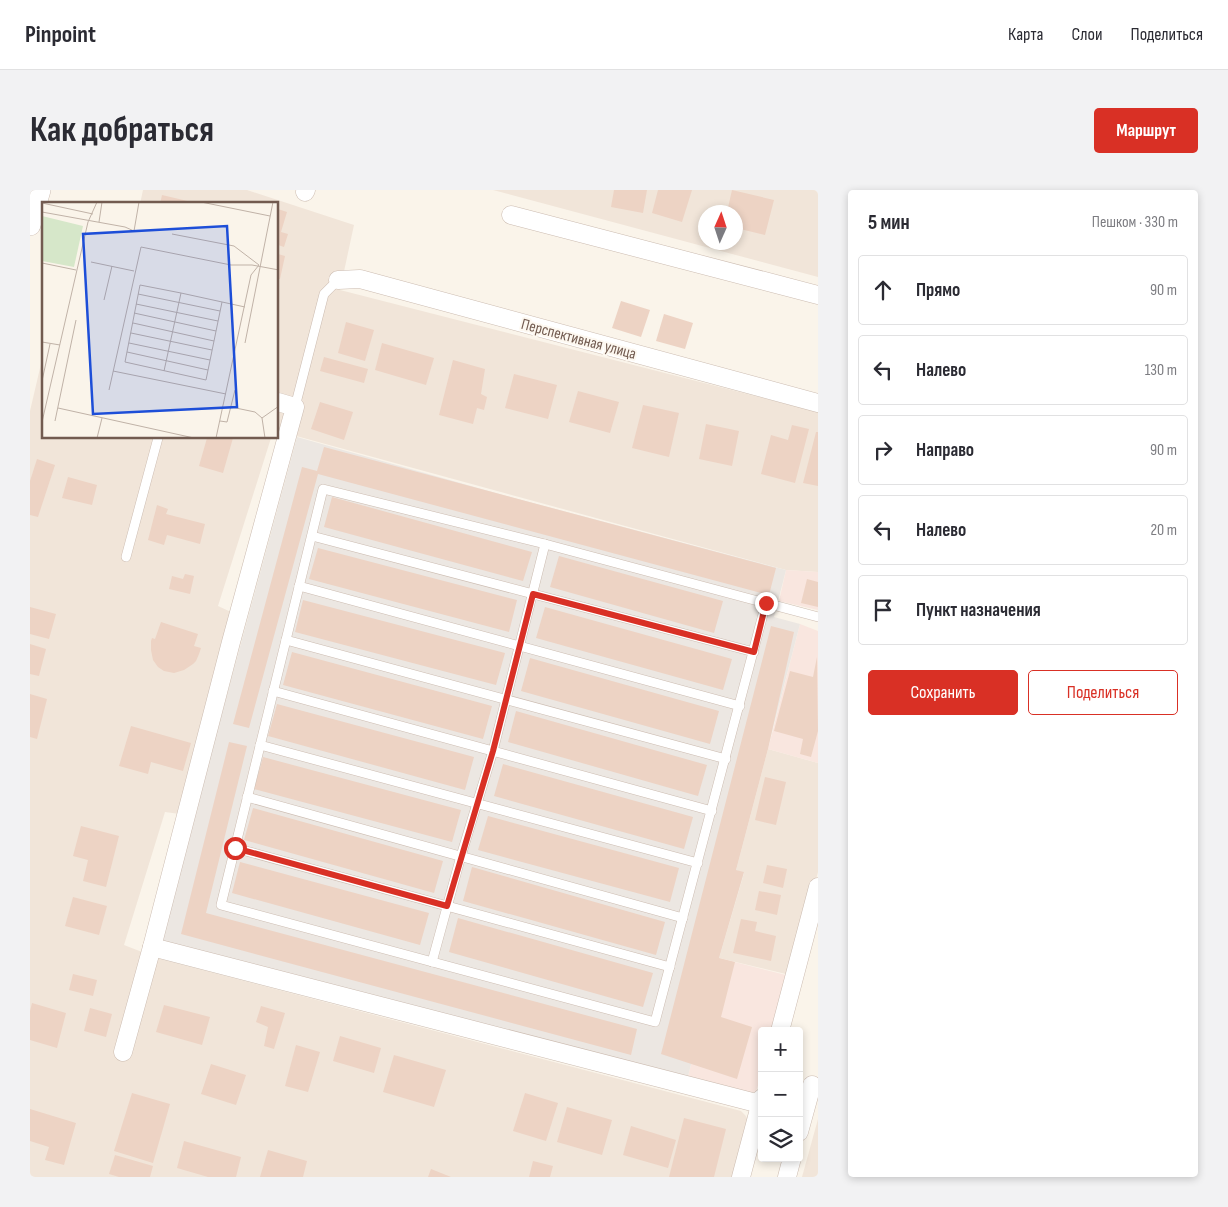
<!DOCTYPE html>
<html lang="ru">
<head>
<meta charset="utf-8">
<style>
	:root { --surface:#fff; --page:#f2f2f3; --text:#2b2b33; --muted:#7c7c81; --line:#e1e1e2; --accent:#d93025 }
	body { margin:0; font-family:"Sofia Sans Condensed",sans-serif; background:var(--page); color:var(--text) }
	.controls { position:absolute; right:15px; bottom:15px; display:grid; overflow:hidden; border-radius:5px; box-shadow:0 2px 8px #0003 }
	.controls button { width:45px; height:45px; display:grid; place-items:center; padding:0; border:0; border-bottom:1px solid var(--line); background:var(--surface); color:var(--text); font:25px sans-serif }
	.compass { position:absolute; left:668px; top:15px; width:45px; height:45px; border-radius:50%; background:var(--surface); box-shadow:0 2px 8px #0003; rotate:3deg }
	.stop { position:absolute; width:15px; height:15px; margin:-11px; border:4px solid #d93025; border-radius:50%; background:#fff }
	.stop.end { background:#d93025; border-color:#fff; box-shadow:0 1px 5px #0008 }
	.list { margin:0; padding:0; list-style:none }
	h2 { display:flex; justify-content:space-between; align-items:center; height:65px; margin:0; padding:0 20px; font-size:21px }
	h2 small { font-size:16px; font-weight:400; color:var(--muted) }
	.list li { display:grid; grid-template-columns:32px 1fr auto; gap:15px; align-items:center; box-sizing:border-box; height:70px; margin:0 10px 10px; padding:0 10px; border:1px solid var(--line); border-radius:5px }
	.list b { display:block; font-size:19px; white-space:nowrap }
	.list em { font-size:16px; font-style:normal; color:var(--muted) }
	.actions { display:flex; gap:10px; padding:15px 20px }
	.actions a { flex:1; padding:11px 0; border:1px solid var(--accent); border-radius:5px; text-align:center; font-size:18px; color:var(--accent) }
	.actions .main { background:var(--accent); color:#fff }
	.icon { flex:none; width:28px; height:28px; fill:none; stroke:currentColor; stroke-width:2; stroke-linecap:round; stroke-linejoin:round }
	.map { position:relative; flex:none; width:788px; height:987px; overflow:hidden; border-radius:5px }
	header { display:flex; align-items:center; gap:30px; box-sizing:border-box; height:70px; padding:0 25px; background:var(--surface); border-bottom:1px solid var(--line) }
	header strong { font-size:24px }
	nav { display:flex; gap:28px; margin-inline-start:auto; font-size:18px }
	.intro { display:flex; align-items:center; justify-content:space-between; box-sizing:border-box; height:120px; padding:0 30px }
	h1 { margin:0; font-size:35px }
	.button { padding:12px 22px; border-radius:5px; background:var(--accent); color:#fff; font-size:18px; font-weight:700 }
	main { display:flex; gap:30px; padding:0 30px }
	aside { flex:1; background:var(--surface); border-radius:5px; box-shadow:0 2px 8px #0003 }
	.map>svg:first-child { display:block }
</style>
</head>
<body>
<header>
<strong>Pinpoint</strong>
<nav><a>Карта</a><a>Слои</a><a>Поделиться</a></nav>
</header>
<div class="intro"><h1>Как добраться</h1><a class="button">Маршрут</a></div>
<main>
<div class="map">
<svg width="788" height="987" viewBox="0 0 788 987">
	<rect width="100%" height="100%" fill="#faf4ea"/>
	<!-- residential -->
	<g fill="#f1e5d9" fill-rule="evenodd">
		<polygon points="113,0 217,0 324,35 310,100 788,222 788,382 756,380 248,241 248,14 110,14"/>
		<path d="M463,0h325v87zM676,22h30v30h-30z"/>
		<polygon points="14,161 14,248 241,248 188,416 201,422 150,624 135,622 94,755 130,769 711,921 715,925 719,931 704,987 0,987 0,221"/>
		<polygon points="738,559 788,573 788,682 760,785 689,768 714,683 706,680"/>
		<polygon points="788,929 788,987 772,987"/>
	</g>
	<!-- commercial -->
	<g fill="#f9e6df">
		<polygon points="756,380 788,382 788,420 749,411"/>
		<polygon points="770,434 788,441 788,573 738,559"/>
		<polygon points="689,768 764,787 746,841 732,841 732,885 726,901 719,904 658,886"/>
	</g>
	<!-- industrial -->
	<polygon fill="#ece7e2" points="267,247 484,308 756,380 744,427 770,434 706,680 714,682 689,768 658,886 135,756 131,748"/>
	<!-- building -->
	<g fill="#edd3c4">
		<polygon points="584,0 617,0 613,23 581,17"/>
		<polygon points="628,0 662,0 652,32 622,23"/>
		<polygon points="702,0 744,10 735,45 706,38 706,22 697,22"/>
		<polygon points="132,5 166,13 166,14 130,14"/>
		<polygon points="248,19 257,22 251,42 258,44 254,57 248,55"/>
		<polygon points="248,64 255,66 250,89 248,89"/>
		<polygon points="591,111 620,120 611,147 582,138"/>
		<polygon points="634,124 663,133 655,159 626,151"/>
		<polygon points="316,132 344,140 335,171 308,163"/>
		<polygon points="352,153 404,168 396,195 345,180"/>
		<polygon points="294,167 338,179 334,193 290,181"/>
		<polygon points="423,170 455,179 451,204 457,207 454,220 447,218 443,234 409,225"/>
		<polygon points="484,184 527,195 518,229 475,218"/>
		<polygon points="548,201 589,212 580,243 539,232"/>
		<polygon points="290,212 323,222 314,250 281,239"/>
		<polygon points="613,215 649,223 639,267 602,258"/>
		<polygon points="676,234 709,241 702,276 669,269"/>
		<polygon points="762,235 779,239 765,293 731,284 741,245 758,250"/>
		<polygon points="786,242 788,242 788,296 773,293"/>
		<polygon points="177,248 203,248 193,283 169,276"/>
		<polygon points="294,257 746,378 739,405 288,284 219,538 203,534 272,277 287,281"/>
		<polygon points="7,269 25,275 8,327 0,325 0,291"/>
		<polygon points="38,287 67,295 62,315 32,308"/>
		<polygon points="302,307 502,362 493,391 294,337"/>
		<polygon points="127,315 138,319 136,324 175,334 170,354 137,345 134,355 118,350"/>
		<polygon points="288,358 487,410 479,442 279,389"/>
		<polygon points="529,366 693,411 684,443 520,397"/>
		<polygon points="155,384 164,386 160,404 139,399 142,386 153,389"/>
		<polygon points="777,389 788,392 788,417 771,413"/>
		<polygon points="273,410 475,463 466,495 265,442"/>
		<polygon points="0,417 26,424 19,449 0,444"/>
		<polygon points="515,417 702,469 693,500 506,448"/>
		<polygon points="131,432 168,444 164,456 171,458 169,464 166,471 163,474 154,480 144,483 134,481 128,477 123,470 121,460 121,451 122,448 125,449"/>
		<polygon points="741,436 764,442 738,559 706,680 714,682 689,768 705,772 691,827 722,837 707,889 631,864"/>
		<polygon points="0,454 16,459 9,486 0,484"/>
		<polygon points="262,462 462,516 453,549 253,495"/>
		<polygon points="787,467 788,541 781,567 770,564 773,549 744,541 760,481 783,487"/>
		<polygon points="500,468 689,521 680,554 491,501"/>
		<polygon points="0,504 17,509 7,549 0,547"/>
		<polygon points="247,514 444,567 435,600 238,546"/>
		<polygon points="486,521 677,575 668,606 478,552"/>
		<polygon points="101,536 161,553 153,581 121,572 118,584 89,576"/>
		<polygon points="199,552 217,556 176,723 607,839 601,865 151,744"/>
		<polygon points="233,567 431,620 422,652 224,599"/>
		<polygon points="473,574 663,627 654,659 464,606"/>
		<polygon points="735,587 756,592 746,635 725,630"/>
		<polygon points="223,618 413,671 404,703 214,650"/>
		<polygon points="458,626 649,678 640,712 448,660"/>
		<polygon points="51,636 89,646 76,697 53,691 58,670 43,666"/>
		<polygon points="210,672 399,723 390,755 202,703"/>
		<polygon points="737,675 757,679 753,698 733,693"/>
		<polygon points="442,677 635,732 626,765 433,711"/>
		<polygon points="729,701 751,705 747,725 725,720"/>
		<polygon points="43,707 77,716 69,745 35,736"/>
		<polygon points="428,728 623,783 613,817 419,762"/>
		<polygon points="711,729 727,732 725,741 746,746 741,771 703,763"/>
		<polygon points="43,784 67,790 63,806 39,800"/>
		<polygon points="2,813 36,823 27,858 0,850 0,821"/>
		<polygon points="134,815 180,827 172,855 126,842"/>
		<polygon points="231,816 255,823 244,859 234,856 238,837 226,832"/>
		<polygon points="60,818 82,824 76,847 54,841"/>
		<polygon points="310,846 351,858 344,883 303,871"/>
		<polygon points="266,855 290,862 278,902 255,896"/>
		<polygon points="364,865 416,880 404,917 353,902"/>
		<polygon points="181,874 216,885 206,915 171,904"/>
		<polygon points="102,903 140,914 123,973 84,961"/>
		<polygon points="495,903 528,913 516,951 483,941"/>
		<polygon points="537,917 582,930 572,965 527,952"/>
		<polygon points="0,919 46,933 34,975 15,970 19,957 0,951"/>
		<polygon points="654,928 696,939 684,987 639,987"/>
		<polygon points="601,936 646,950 638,978 593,965"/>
		<polygon points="154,951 211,967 206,987 178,987 147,978"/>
		<polygon points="238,960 277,971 273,987 230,987"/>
		<polygon points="85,965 123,976 120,987 89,987 79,984"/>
		<polygon points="503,971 523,976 520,987 499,987"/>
		<polygon points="401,979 421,987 398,987"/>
	</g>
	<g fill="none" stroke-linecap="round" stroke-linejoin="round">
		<defs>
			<g id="service">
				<polyline points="265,217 294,104 308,90"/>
				<polyline points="282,346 724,462"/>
				<polyline points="96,367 128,248"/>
				<polyline points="269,396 710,516"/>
				<polyline points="736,413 625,832 191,715 293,299 515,354 788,427"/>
				<polyline points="256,450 696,569"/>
				<polyline points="243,501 682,621"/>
				<polyline points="230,555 668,673"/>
				<polyline points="217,607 653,728"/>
				<polyline points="205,658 640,777"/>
				<polyline points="402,772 431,666 463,561 515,354"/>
			</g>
			<g id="minor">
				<polyline points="275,2 276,0"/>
				<polyline points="481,25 788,105"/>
				<polyline points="308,90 330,89 788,213"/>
				<polyline points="122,757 730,914"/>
				<polyline points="750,841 788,697"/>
				<polyline points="93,862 122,757 201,452 265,217 248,212"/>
				<polyline points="769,942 782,895"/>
				<polyline points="711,987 732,908"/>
				<polyline points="757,987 762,968"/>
			</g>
			<polyline id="tertiary" points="0,35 10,0"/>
		</defs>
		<!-- service casing -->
		<use href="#service" stroke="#ccbcb1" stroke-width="10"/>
		<!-- minor casing -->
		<use href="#minor" stroke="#ccbcb1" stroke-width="19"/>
		<!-- tertiary casing -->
		<use href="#tertiary" stroke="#ccbcb1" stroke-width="22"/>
		<!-- service -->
		<use href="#service" stroke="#fff" stroke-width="9"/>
		<!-- minor -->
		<use href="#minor" stroke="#fff" stroke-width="18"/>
		<!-- tertiary -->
		<use href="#tertiary" stroke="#fff" stroke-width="21"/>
	</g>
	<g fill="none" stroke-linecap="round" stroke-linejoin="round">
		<!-- route -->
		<polyline stroke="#d93025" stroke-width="6" points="205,658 417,716 463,561 503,404 724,462 736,413"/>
	</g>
	<g text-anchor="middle" stroke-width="4" stroke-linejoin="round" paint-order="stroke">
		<!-- street labels -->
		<g font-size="16" fill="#725b50" stroke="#fdf8f0">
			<text transform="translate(549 148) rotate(15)" y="6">Перспективная улица</text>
		</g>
	</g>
	<!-- overview -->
	<g transform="translate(12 12)">
		<rect width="236" height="236" fill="#faf4ea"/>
		<path d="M0,14l41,10 -9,41 -32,-6z" fill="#d6e7c9"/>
		<path fill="none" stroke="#c0b2a7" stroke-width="1" d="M159,0l69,14M0,1l51,11M0,10l83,15 9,4 5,-29M57,20l3,-20M130,32l62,12 25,19M49,60l43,9M0,61l34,7M96,92l82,17M62,98l8,-34M180,100l-16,78 -81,-18 15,-77 41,8 64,14M94,102l82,17M92,111l82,18M91,121l81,18M89,131l81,17M0,140l18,3M87,141l81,17M203,141l28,-141M85,150l81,18M71,169l113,23M122,169l17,-78M0,179l8,-37M67,188l32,-143 90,18h21l27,5M189,205l24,5 7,6 3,20M16,206l136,30M220,216l17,-12M13,219l21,-101M178,219l7,1 8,-32M0,220l46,-200 9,-20M55,236l5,-20M174,236l35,-163 8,-10"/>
		<path fill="#1d4ed8" fill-opacity="0.15" stroke="#1d4ed8" stroke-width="2.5" d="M185,24l10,181 -144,7 -10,-180z"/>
		<rect width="236" height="236" fill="none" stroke="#725b50" stroke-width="2.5"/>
	</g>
</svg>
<div class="controls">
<button>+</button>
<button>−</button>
<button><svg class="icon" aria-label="layers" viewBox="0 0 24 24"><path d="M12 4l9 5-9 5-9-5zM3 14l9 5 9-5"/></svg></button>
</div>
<svg class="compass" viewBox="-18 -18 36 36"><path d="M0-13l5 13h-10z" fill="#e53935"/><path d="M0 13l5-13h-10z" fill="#7c7c81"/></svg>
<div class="stop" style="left:205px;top:658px"></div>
<div class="stop end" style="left:736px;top:413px"></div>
</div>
<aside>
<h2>5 мин<small>Пешком · 330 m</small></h2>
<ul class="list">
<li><svg class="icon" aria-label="ahead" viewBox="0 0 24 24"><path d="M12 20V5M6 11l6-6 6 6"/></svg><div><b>Прямо</b></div><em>90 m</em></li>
<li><svg class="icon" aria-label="left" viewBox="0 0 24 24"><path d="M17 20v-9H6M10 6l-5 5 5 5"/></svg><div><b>Налево</b></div><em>130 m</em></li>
<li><svg class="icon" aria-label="right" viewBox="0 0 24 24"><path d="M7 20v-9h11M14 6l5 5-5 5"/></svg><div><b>Направо</b></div><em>90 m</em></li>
<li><svg class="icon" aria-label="left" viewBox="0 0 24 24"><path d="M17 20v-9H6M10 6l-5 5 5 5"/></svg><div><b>Налево</b></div><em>20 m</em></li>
<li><svg class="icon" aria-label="arrive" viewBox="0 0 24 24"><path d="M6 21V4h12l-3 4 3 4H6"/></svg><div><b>Пункт назначения</b></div></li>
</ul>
<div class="actions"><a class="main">Сохранить</a><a>Поделиться</a></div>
</aside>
</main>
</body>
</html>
